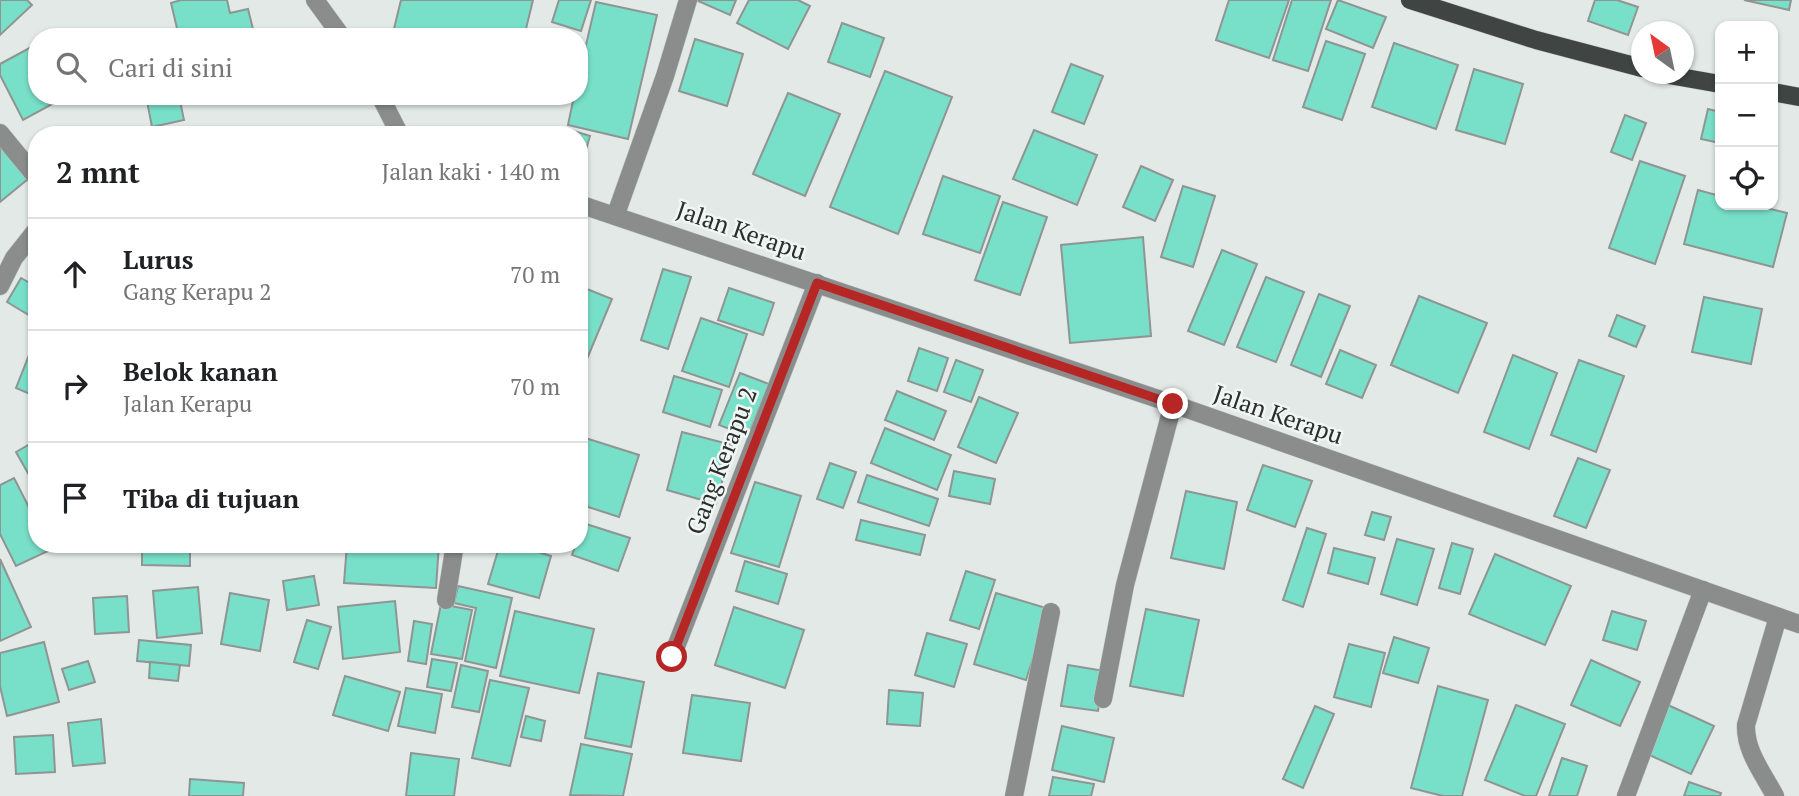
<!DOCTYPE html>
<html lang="id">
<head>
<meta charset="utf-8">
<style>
	:root { --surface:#fff; --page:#f6f6f6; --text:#202124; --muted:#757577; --line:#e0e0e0 }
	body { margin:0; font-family:"PT Serif",serif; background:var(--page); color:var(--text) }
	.controls { position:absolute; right:21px; top:21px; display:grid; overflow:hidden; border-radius:14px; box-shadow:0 2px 5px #0004 }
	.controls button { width:63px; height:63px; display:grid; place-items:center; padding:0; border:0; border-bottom:2px solid var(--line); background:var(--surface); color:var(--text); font:35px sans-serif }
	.compass { position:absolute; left:1631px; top:21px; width:63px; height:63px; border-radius:50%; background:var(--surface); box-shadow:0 2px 5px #0004; rotate:327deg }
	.stop { position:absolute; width:21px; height:21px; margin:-16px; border:5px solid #b62625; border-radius:50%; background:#fff }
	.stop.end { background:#b62625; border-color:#fff; box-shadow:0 2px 7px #0008 }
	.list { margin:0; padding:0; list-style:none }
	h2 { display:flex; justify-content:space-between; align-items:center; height:91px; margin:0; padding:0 28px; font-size:30px }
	h2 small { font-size:23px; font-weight:400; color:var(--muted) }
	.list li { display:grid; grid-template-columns:46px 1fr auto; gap:21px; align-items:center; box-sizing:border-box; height:112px; padding:0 28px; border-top:2px solid var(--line) }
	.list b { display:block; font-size:26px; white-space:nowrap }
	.list p { margin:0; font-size:23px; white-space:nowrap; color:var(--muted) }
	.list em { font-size:23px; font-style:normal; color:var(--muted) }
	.icon { flex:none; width:38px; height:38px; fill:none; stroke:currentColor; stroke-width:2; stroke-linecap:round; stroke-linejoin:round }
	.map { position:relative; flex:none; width:1799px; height:796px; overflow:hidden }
	.search { position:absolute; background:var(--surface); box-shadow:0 2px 5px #0004; left:28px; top:28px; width:560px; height:77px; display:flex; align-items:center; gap:18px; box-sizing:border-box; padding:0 24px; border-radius:28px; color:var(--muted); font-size:26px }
	.panel { position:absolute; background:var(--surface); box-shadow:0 2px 5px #0004; left:28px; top:126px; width:560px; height:427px; border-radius:28px }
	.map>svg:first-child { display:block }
</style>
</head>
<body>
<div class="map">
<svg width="1799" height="796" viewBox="0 0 1799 796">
	<rect width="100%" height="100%" fill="#e2e9e7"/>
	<!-- building -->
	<g fill="#78e0c8" stroke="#8e9593" stroke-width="2">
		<polygon points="0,0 27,0 32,5 0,35"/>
		<polygon points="181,0 227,0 230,13 248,9 255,37 179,37 171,3"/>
		<polygon points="401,0 533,0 524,37 392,37"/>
		<polygon points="559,0 591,0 581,31 552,22"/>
		<polygon points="696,0 736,0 730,15"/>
		<polygon points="749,0 798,0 810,6 788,49 737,23"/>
		<polygon points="1229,0 1289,0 1269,58 1216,40"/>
		<polygon points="1292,0 1331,0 1308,71 1273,60"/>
		<polygon points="1338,0 1386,17 1373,48 1326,29"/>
		<polygon points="1595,0 1617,0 1638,7 1628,35 1588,21"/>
		<polygon points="1744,0 1791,0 1789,10"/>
		<polygon points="596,2 657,15 628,139 568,125 574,96 579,96 579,75"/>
		<polygon points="842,23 884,38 870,77 828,62"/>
		<polygon points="695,39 743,54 727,106 679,91"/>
		<polygon points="1326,41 1365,54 1342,120 1303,107"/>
		<polygon points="1394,43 1458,65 1436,129 1372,107"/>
		<polygon points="37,44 37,96 67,96 23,120 0,75 0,64"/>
		<polygon points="1071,64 1103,76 1084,124 1052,112"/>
		<polygon points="1474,69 1523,84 1505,144 1456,130"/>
		<polygon points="885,71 952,97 898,234 830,207"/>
		<polygon points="788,93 840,114 805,196 753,174"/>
		<polygon points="146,96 179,96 184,120 152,127"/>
		<polygon points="1708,109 1720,112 1720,143 1701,139"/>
		<polygon points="1625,115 1646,123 1632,160 1611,152"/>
		<polygon points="564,128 590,136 581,167 579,135 562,135"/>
		<polygon points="1034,130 1097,155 1077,205 1013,179"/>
		<polygon points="0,143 28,179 0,202"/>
		<polygon points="1640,161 1685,176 1655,264 1609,248"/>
		<polygon points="1141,166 1173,180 1155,221 1123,207"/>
		<polygon points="943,176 1000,196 980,253 923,234"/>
		<polygon points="1183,186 1215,196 1193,267 1161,257"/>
		<polygon points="1698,190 1720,196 1720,205 1754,205 1787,213 1773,267 1684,244"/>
		<polygon points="1003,202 1047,217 1020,295 975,280"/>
		<polygon points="1143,237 1151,336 1070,343 1061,245"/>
		<polygon points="1222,250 1257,264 1224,345 1188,331"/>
		<polygon points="663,269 691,277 668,349 641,340"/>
		<polygon points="1266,277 1304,292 1276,362 1237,347"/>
		<polygon points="21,278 37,287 37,320 7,302"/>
		<polygon points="582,287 612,299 579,378 579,294"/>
		<polygon points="729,288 774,303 763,335 718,320"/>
		<polygon points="1319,294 1350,306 1321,377 1291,365"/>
		<polygon points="1419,296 1487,323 1458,393 1391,365"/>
		<polygon points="1704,297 1762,309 1751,364 1692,352"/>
		<polygon points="1617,315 1645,326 1636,347 1609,336"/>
		<polygon points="701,318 747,334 729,387 682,371"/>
		<polygon points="919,348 948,358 937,391 908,381"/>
		<polygon points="1340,350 1376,365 1362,398 1326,384"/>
		<polygon points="29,355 37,358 37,397 16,388"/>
		<polygon points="1513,355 1557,373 1529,449 1484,432"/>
		<polygon points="956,360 983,370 971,402 944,392"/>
		<polygon points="1579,360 1624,376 1596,452 1551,435"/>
		<polygon points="740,373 769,384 748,436 719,425"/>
		<polygon points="674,376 722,390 710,427 663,412"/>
		<polygon points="897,391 946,411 934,440 885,420"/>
		<polygon points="979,397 1018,413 996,463 958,447"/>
		<polygon points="885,428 951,455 937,490 871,463"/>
		<polygon points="682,432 732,445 716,504 667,490"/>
		<polygon points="579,436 639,455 619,517 579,504"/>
		<polygon points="37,440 37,489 16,452"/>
		<polygon points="1578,458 1610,470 1586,528 1554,516"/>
		<polygon points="830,463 856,472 843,508 817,499"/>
		<polygon points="1263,465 1312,481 1295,527 1247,510"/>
		<polygon points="954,471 995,479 990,504 949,496"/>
		<polygon points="867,475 938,499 929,526 858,502"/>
		<polygon points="14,478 37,523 37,544 47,544 50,550 16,566 0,534 0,485"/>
		<polygon points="755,482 801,496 779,567 731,553"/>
		<polygon points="1186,491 1237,502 1224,569 1171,558"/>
		<polygon points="1372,512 1391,517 1384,540 1365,535"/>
		<polygon points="861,520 925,535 920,555 856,540"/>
		<polygon points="583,523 630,538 618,571 572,555 576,544 579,544 579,535"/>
		<polygon points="1307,528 1326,534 1303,607 1283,600"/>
		<polygon points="1397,539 1434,549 1417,605 1381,594"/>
		<polygon points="1452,543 1473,549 1460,594 1439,588"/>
		<polygon points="142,544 190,544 190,566 142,565"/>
		<polygon points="347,544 439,544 436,588 344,583"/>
		<polygon points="500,544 512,544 551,556 539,598 488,584"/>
		<polygon points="1334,548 1375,558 1368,584 1328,573"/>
		<polygon points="1495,554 1571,586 1545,645 1469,614"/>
		<polygon points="0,559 31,627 0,641"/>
		<polygon points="745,561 787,574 778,604 736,591"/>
		<polygon points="966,571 995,580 979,629 950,620"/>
		<polygon points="314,576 319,605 287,610 283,581"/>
		<polygon points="458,586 512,598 496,668 465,661 476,608 454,603"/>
		<polygon points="198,587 202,633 157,638 153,591"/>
		<polygon points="230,593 269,600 260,651 221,644"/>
		<polygon points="996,593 1049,609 1026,680 974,664"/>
		<polygon points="127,596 129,632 95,634 93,598"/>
		<polygon points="395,601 400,652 343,659 338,607"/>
		<polygon points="441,604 472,610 462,659 431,654"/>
		<polygon points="734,607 804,630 785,688 715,665"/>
		<polygon points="1146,609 1199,620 1183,696 1130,686"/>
		<polygon points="515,611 594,629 579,693 500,676"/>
		<polygon points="1612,611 1646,621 1637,650 1603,640"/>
		<polygon points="307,620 331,627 318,669 294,662"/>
		<polygon points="414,621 432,624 426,664 408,661"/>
		<polygon points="927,633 967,644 954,687 915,675"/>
		<polygon points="1394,637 1429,648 1418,683 1383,673"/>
		<polygon points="139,640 191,645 189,666 137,661"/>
		<polygon points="44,642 59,702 7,716 0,686 0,653"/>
		<polygon points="1349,644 1385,653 1371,707 1334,697"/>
		<polygon points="432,659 457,663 451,691 427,687"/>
		<polygon points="1591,660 1640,682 1620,726 1571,705"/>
		<polygon points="88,661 95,682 69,690 62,669"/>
		<polygon points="150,662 180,665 178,681 149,678"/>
		<polygon points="461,665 488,671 479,712 452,707"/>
		<polygon points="1068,665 1105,671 1098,711 1061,706"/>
		<polygon points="598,673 644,682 631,747 585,738"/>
		<polygon points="345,676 400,692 388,731 333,715"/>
		<polygon points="490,680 529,688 510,766 472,758"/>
		<polygon points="1438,686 1488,700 1462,796 1443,796 1411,788"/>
		<polygon points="406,688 442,694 435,733 398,726"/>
		<polygon points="889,690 923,693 920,726 887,724"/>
		<polygon points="692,695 750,703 741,761 683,753"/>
		<polygon points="1516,705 1565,724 1536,796 1525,796 1485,780"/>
		<polygon points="1668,705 1714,726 1691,774 1645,753"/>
		<polygon points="1315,706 1334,714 1303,788 1283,779"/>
		<polygon points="526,716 545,721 541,741 521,737"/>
		<polygon points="101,719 105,763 73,766 68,723"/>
		<polygon points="1062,726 1114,738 1104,782 1052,770"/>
		<polygon points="53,735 55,772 16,774 14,737"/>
		<polygon points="581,744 632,754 623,796 570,795"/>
		<polygon points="411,753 459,759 454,796 406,796"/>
		<polygon points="1562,758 1587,766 1577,796 1549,796"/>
		<polygon points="1053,777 1094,784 1091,796 1049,796"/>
		<polygon points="190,779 244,783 243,796 189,796"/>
		<polygon points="1689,782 1721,793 1720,796 1684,796"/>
	</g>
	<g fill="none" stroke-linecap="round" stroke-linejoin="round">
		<defs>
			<g id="minor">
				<polyline points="315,0 342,37"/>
				<polyline points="380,96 400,135"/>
				<polyline points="0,133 37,178"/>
				<polyline points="579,204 1173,404 1799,624"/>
				<polyline points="616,214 665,76 688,0"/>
				<polyline points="0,286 14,258 37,229"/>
				<polyline points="446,600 455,544"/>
				<polyline points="672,657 817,283"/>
				<polyline points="1103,699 1125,585 1173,404"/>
				<polyline points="1014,796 1051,612"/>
				<polyline points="1626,796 1703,590"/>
				<path d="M1775,796c-12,-23 -30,-45 -29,-71l32,-108"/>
			</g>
			<g id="major">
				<polyline points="1410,0 1536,40 1642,68"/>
				<polyline points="1663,74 1720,84"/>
				<polyline points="1773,92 1799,97"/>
			</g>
		</defs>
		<!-- minor casing -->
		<use href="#minor" stroke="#c1c7c6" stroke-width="19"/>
		<!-- major casing -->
		<use href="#major" stroke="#c1c7c6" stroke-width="19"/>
		<!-- minor -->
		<use href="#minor" stroke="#8a8d8c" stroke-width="18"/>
		<!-- major -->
		<use href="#major" stroke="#404544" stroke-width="18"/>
	</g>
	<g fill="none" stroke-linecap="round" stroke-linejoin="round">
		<!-- route -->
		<polyline stroke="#b62625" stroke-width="9" points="672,657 817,283 1173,404"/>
	</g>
	<g text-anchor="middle" stroke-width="5" stroke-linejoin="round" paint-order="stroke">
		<!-- street labels -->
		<g font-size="24" fill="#2c2e2e" stroke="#eff6f4">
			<text transform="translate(741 231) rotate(19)" y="8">Jalan Kerapu</text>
			<text transform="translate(1278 415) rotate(19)" y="8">Jalan Kerapu</text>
			<text transform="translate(722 461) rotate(-69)" y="8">Gang Kerapu 2</text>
		</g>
	</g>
</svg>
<div class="controls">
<button>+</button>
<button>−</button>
<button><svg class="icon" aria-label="locate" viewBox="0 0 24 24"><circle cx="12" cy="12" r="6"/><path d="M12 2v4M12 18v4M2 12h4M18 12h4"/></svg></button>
</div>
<svg class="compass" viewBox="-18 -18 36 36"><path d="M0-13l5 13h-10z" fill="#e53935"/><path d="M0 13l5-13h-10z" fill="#757577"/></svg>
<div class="stop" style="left:672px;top:657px"></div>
<div class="stop end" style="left:1173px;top:404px"></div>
<div class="search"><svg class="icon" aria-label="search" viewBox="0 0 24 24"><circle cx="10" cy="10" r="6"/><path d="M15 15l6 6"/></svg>Cari di sini</div>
<section class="panel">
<h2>2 mnt<small>Jalan kaki · 140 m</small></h2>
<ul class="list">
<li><svg class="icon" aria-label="ahead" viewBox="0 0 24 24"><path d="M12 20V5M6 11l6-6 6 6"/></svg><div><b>Lurus</b><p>Gang Kerapu 2</p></div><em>70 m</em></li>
<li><svg class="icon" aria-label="right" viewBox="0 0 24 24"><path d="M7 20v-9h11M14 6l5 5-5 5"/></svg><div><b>Belok kanan</b><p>Jalan Kerapu</p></div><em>70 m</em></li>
<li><svg class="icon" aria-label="arrive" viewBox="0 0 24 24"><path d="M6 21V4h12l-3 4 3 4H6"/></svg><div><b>Tiba di tujuan</b></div></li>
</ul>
</section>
</div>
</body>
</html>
